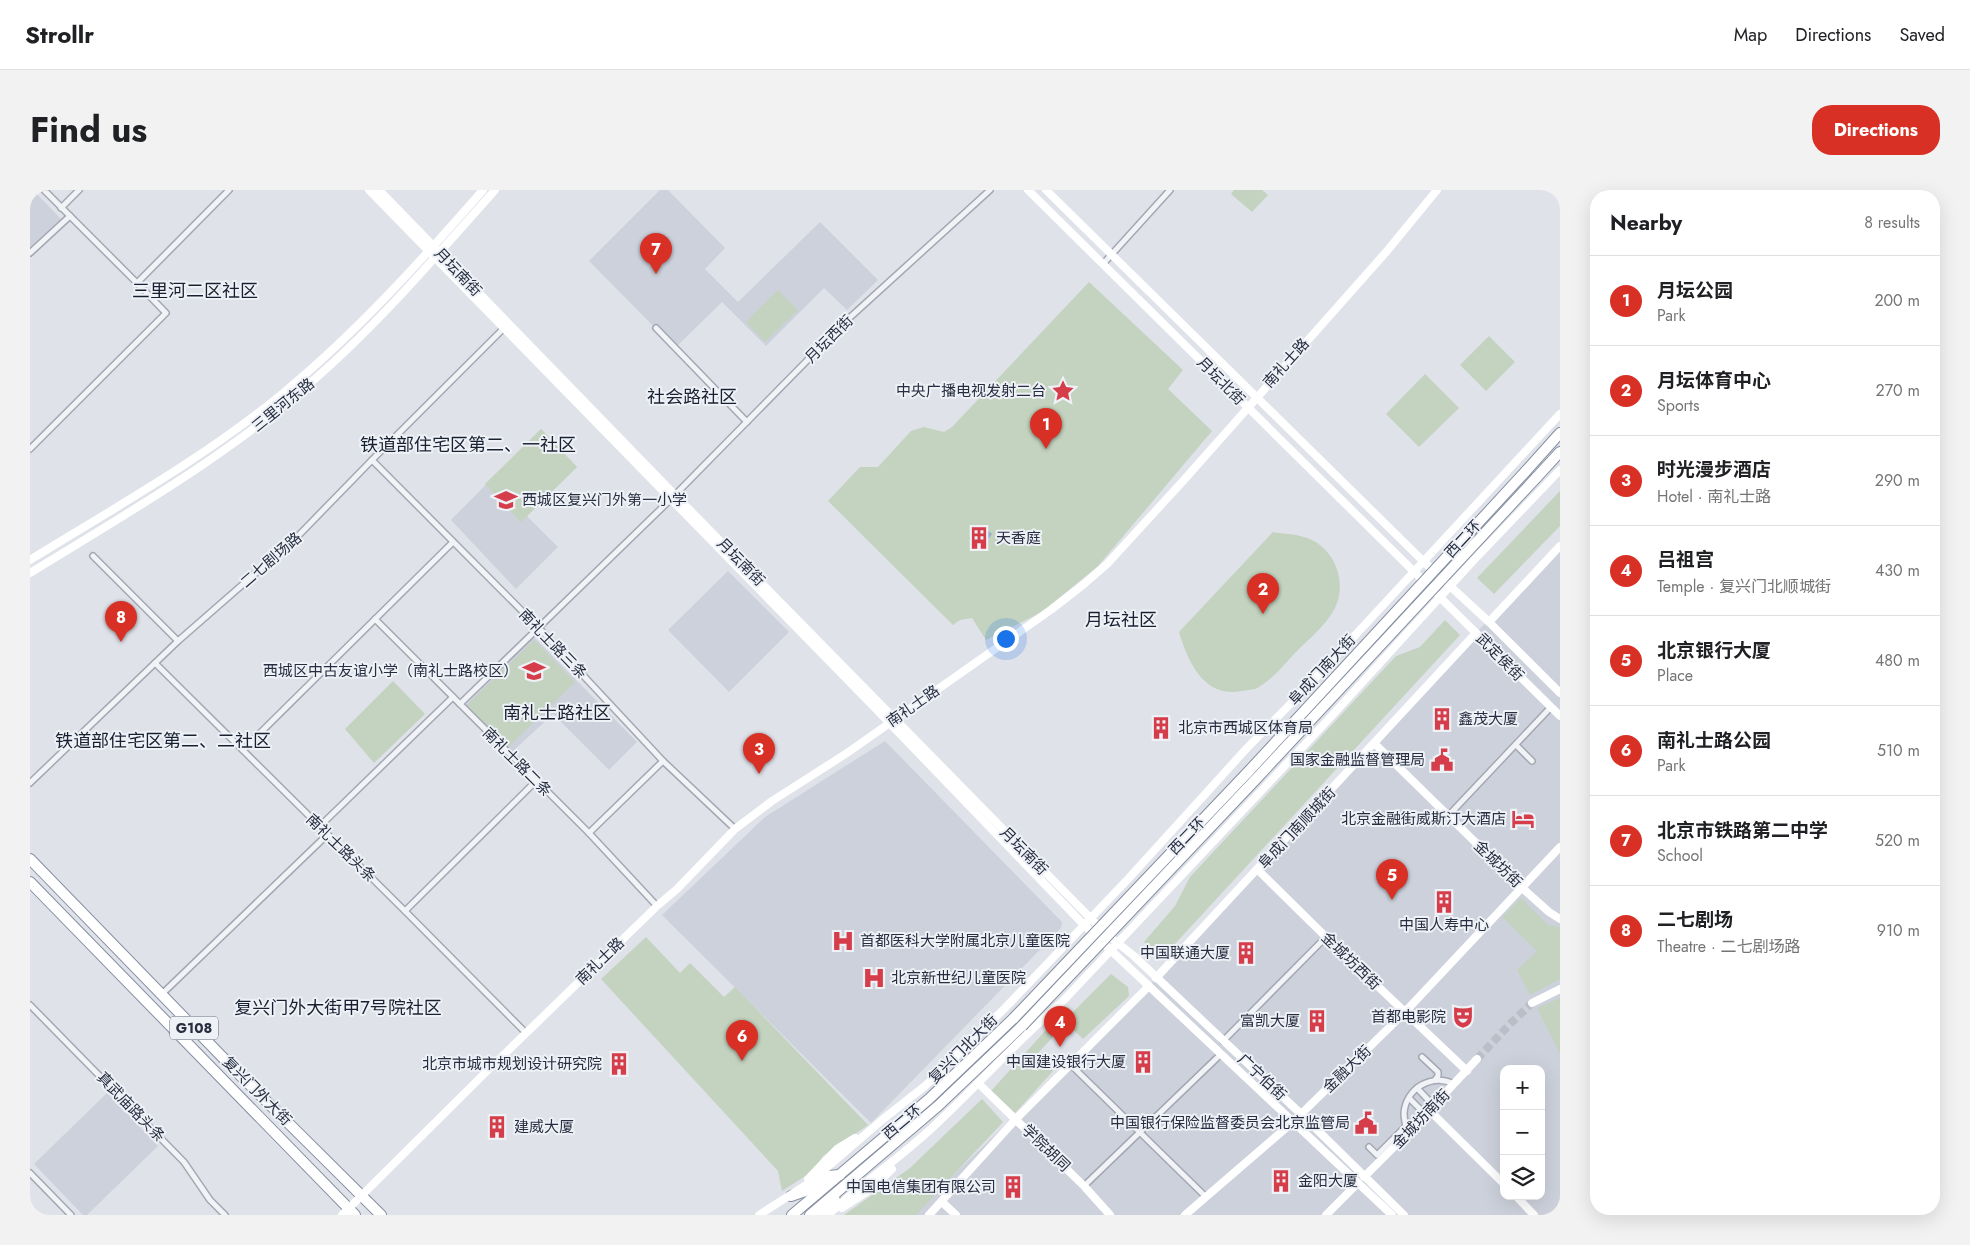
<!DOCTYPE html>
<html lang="en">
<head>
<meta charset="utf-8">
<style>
	:root { --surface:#fff; --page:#f2f2f2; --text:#202124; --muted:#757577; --line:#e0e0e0; --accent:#d93025 }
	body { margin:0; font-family:Jost,"Noto Sans SC",sans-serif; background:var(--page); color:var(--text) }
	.controls { position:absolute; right:15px; bottom:15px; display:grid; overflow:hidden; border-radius:10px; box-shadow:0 5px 20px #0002 }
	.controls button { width:45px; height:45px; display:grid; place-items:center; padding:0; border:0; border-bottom:1px solid var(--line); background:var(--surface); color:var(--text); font:25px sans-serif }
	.you { position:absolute; left:975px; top:448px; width:18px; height:18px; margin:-12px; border:4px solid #fff; border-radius:50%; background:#1a73e8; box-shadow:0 0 0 8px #1a73e833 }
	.badge { display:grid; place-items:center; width:32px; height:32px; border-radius:50%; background:var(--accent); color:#fff; font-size:16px; font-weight:700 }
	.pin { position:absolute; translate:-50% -41px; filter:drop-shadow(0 1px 2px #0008) }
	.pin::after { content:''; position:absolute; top:26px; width:18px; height:15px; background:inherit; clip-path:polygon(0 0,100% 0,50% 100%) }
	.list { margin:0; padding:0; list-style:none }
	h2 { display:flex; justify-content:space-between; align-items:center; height:65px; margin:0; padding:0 20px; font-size:21px }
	h2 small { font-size:16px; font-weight:400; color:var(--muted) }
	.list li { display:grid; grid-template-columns:32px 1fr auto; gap:15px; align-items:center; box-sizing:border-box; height:90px; padding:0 20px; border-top:1px solid var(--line) }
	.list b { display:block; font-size:19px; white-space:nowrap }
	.list p { margin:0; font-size:16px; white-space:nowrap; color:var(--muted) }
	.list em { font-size:16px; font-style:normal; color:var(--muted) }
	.icon { flex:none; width:28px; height:28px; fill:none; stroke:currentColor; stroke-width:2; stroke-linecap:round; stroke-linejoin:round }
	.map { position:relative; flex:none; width:1530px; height:1025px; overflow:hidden; border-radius:20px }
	header { display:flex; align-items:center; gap:30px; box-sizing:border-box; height:70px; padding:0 25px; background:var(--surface); border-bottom:1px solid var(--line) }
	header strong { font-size:24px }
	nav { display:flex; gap:28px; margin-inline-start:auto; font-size:18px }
	.intro { display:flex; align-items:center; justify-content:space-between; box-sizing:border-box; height:120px; padding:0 30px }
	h1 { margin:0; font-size:35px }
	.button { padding:12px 22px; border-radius:20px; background:var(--accent); color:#fff; font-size:18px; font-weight:700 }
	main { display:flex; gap:30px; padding:0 30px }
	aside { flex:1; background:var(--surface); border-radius:20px; box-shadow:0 5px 20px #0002 }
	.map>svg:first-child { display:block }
</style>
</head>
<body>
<header>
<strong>Strollr</strong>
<nav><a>Map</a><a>Directions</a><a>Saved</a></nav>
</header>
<div class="intro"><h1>Find us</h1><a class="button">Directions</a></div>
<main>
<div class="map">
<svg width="1530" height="1025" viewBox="0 0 1530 1025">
	<rect width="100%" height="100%" fill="#dfe2e9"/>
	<!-- built -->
	<g fill="#cdd1db" fill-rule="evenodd">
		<polygon points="0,0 3,0 31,29 0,58"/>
		<polygon points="630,0 638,0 695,58 675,79 708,112 790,32 848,90 817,120 794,98 736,156 692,112 645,158 559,71"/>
		<polygon points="511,239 547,277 497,326 528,357 486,399 421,330"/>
		<path d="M1530,356v669h-648l237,-229 327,-353zM1474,879h37v127h-37z"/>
		<polygon points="698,381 759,442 699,502 638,440"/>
		<polygon points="504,447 607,552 579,580 523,524 483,561 435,515"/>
		<polygon points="855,551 1032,732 1031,738 841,933 632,725 735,627"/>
		<polygon points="77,903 128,956 57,1025 53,1025 4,974"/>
	</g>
	<!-- green -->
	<g fill="#c3d3bf">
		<polygon points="1204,0 1232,0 1238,5 1222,22 1201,4"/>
		<polygon points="1059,92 1153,180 1138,199 1182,241 1068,376 1012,422 956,450 942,428 930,430 923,435 798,311 830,277 848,277 881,241 894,237 914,242 922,237"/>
		<polygon points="748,100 768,120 735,152 716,132"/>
		<polygon points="1459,146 1485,172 1456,201 1430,175"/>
		<polygon points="1395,184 1429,218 1389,257 1356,224"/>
		<polygon points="511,239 547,277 491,332 455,294"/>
		<polygon points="1530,301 1530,336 1464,404 1447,388"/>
		<path d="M1243,342c11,2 24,2 34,6 26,9 39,40 30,65 -7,19 -26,34 -39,47 -12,12 -24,28 -39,37 -4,3 -12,3 -18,4 -37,7 -53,-29 -62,-59z"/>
		<polygon points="1415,430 1430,445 1131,769 1114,752 1145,716 1160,687 1366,466 1390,457"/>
		<polygon points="504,450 545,492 478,557 437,515"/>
		<polygon points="363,491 395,524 344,573 315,539"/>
		<polygon points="1491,708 1518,735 1530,737 1530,789 1500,805 1487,780 1507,761 1472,727"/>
		<polygon points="616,747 650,783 660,773 694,807 705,797 838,935 793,966 786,976 777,985 752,1001 748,981 571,789"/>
		<polygon points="1081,784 1098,797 1099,806 1053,849 1036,833 1007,864 1023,881 985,923 961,901 1024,831 1038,827"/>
		<polygon points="1530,808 1530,864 1507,818"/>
		<polygon points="952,909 973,932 886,1025 814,1025 880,978"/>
	</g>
	<!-- water -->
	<polygon fill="#98adcb" points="948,339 954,344 957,340 962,344 951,358 939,348"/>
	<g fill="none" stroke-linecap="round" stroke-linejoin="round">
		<!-- secondary-tunnel -->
		<polyline stroke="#babec7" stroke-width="8" stroke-dasharray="8 4" stroke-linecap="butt" points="1447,869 1481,833 1502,813"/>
		<defs>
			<g id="street">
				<polyline points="14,0 107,93 199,0"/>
				<polyline points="31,18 49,0"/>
				<polyline points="0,63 40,26"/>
				<polyline points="1073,74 1140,0"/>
				<polyline points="626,138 717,232"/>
				<polyline points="0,259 136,123 107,93"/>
				<polyline points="342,270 508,437 633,571 705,639"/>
				<polyline points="63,366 148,451"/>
				<polyline points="345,429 559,643 627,716"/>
				<polyline points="125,473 375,721 496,843"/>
				<polyline points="430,514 640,310 816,131 960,0"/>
				<polyline points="1486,555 1502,571"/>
				<polyline points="213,560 423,352"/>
				<polyline points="0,593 148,451 267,347 342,270 473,139"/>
				<polyline points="1419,625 1521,517"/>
				<polyline points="289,637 423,507"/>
				<polyline points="559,643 633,571"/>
				<polyline points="375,721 506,591"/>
				<polyline points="132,804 297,645"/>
				<polyline points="0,815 154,972 180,1010 195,1025"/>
				<polyline points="1193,851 1296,747"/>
				<polyline points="1392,867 1408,882 1408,886 1405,890"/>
				<polyline points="1041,875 1176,1007"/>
				<polyline points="1387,898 1404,916"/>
				<polyline points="1379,908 1396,925"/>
				<path d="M1378,943c-2,-6 -4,-13 -4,-20 2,-25 28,-40 50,-29"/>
				<polyline points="1339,957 1347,965 1376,936"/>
				<polyline points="0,983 41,1025"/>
				<polyline points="1054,996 1191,864"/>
			</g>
			<g id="highway">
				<polyline points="1496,281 1530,243"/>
				<polyline points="1506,288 1530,262"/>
				<polyline points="0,669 202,877 351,1025"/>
				<polyline points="0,692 325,1025"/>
				<polyline points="761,1006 778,1000 797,986 810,985"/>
				<polyline points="762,1025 899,909 984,828"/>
				<polyline points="780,1025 908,916 992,836"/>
				<polyline points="793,1025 805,1010"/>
			</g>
		</defs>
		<!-- street casing -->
		<use href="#street" stroke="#a4a8b3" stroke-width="8"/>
		<!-- highway casing -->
		<use href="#highway" stroke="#858ea0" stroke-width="12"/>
		<!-- street -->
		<use href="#street" stroke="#f2f3f7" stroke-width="5"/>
		<!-- secondary -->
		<g stroke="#fff" stroke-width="8">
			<polyline points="339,0 846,519 1054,735 1362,1025"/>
			<polyline points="349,0 645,305 1074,742 1104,766 1271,924 1374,1025"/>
			<polyline points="998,0 1530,526"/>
			<polyline points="1016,0 1393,371 1459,432 1530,503"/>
			<path d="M0,370c86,-53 174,-102 252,-166 74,-61 138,-132 201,-204"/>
			<path d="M0,383c96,-59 194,-115 279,-189 68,-58 127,-128 186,-194"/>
			<polyline points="1459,432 1530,356"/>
			<polyline points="1345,554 1491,697 1519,722 1530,729"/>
			<polyline points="1228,680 1296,747 1437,881"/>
			<polyline points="1071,745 1105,708"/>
			<polyline points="1126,788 1446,443"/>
			<polyline points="1502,813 1530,799"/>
			<polyline points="949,894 1054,996 1080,1025"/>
			<polyline points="1400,921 1474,994"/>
			<polyline points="1334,987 1378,943 1447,869"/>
			<polyline points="778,989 807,959 825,948"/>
			<polyline points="1486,1006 1504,1025"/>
			<polyline points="912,1012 926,1025"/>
			<polyline points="812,1018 840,1000 862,979"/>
			<polyline points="312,1025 456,882 627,716 647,699 705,639 742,611 817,563 1022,419 1054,394 1077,374 1153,291 1357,61 1407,0"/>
			<polyline points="729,1025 779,993 852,930 895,896 975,818 1099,688 1217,558 1280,494 1530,224"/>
			<path d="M798,1025c33,-31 72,-57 105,-88 44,-41 84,-86 129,-125l265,-281 145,-159 88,-92"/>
			<polyline points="899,1025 986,929 1119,796"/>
			<polyline points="1155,1025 1263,932 1374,823 1530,657"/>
			<polyline points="1296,1025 1328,993"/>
		</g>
		<!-- highway -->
		<use href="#highway" stroke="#fff" stroke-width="10"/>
		<defs>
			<g id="highway-bridge">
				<polyline points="984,828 1218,582 1496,281"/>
				<polyline points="992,836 1226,589 1506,288"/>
			</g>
		</defs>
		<!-- highway-bridge casing -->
		<use href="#highway-bridge" stroke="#858ea0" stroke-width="12" stroke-linecap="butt"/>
		<!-- highway-bridge -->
		<use href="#highway-bridge" stroke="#fff" stroke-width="10"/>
	</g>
	<!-- icons -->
	<defs>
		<symbol id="sight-bare" viewBox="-9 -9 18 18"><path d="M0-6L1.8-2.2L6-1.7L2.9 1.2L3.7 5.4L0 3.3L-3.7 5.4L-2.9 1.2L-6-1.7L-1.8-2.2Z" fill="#d43d49" stroke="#eef1f6" stroke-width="2.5" paint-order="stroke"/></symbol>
		<symbol id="school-bare" viewBox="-9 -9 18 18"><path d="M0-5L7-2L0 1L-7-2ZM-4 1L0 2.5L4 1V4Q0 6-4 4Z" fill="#d43d49" stroke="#eef1f6" stroke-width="2.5" paint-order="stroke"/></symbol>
		<symbol id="building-bare" viewBox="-9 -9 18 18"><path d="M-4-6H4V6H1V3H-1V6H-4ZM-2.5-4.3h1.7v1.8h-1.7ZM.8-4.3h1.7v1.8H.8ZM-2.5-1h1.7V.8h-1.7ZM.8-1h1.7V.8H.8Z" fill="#d43d49" stroke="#eef1f6" stroke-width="2.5" paint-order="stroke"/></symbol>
		<symbol id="civic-bare" viewBox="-9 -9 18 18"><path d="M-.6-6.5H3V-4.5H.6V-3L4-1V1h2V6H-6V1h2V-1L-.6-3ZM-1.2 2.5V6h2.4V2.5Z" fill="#d43d49" stroke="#eef1f6" stroke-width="2.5" paint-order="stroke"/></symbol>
		<symbol id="hotel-bare" viewBox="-9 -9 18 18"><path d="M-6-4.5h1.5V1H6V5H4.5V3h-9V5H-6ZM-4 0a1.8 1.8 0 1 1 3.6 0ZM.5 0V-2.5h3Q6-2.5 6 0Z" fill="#d43d49" stroke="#eef1f6" stroke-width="2.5" paint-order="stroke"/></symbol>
		<symbol id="hospital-bare" viewBox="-9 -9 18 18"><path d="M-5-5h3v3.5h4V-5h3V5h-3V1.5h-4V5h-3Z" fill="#d43d49" stroke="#eef1f6" stroke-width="2.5" paint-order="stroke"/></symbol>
		<symbol id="theatre-bare" viewBox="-9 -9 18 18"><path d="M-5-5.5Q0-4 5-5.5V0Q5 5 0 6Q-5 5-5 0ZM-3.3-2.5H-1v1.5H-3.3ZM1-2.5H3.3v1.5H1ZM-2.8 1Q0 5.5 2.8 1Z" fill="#d43d49" stroke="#eef1f6" stroke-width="2.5" paint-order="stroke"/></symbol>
	</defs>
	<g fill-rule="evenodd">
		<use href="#sight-bare" x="1017" y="185" width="32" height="32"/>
		<use href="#school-bare" x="460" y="294" width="32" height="32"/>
		<use href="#building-bare" x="933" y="332" width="32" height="32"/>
		<use href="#school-bare" x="488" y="465" width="32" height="32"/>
		<use href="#building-bare" x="1396" y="513" width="32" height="32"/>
		<use href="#building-bare" x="1115" y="522" width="32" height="32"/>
		<use href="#civic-bare" x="1396" y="554" width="32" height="32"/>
		<use href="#hotel-bare" x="1477" y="613" width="32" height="32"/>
		<use href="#building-bare" x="1398" y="696" width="32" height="32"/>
		<use href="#hospital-bare" x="797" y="735" width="32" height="32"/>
		<use href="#building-bare" x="1200" y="747" width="32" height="32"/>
		<use href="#hospital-bare" x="828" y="772" width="32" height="32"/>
		<use href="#theatre-bare" x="1417" y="811" width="32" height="32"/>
		<use href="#building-bare" x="1271" y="815" width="32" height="32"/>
		<use href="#building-bare" x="1097" y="856" width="32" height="32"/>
		<use href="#building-bare" x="573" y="858" width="32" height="32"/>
		<use href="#civic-bare" x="1320" y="917" width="32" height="32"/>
		<use href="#building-bare" x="451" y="921" width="32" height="32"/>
		<use href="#building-bare" x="1235" y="975" width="32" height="32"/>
		<use href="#building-bare" x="967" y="981" width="32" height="32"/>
	</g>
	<g text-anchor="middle" stroke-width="4" stroke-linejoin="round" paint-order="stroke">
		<!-- shield labels -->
		<rect fill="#eef1f6" stroke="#636877" stroke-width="1" x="140" y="826.5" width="48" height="23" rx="4"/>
		<g font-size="14" font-weight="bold" fill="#272e41">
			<text x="164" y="843">G108</text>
		</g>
		<!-- street labels -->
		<g font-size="15" fill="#272e41" stroke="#eef1f6">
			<text transform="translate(428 82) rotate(46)" y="5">月坛南街</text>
			<text transform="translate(799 149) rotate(-45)" y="5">月坛西街</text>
			<text transform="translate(1256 173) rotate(-48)" y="5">南礼士路</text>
			<text transform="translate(1191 191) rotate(45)" y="5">月坛北街</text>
			<text transform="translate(253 215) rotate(-39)" y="5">三里河东路</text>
			<text transform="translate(1433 349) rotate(-47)" y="5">西二环</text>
			<text transform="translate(241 370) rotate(-41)" y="5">二七剧场路</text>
			<text transform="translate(711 372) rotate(45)" y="5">月坛南街</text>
			<text transform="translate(523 454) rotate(46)" y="5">南礼士路三条</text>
			<text transform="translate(1470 467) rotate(45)" y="5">武定侯街</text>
			<text transform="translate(1292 480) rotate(-47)" y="5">阜成门南大街</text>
			<text transform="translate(883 516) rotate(-35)" y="5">南礼士路</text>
			<text transform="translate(487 572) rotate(45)" y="5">南礼士路二条</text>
			<text transform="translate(1267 638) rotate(-47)" y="5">阜成门南顺城街</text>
			<text transform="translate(1157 646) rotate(-46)" y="5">西二环</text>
			<text transform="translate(311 658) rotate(44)" y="5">南礼士路头条</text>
			<text transform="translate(994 661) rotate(45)" y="5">月坛南街</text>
			<text transform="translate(1468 674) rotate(44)" y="5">金城坊街</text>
			<text transform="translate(570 771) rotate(-44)" y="5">南礼士路</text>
			<text transform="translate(1321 771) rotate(44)" y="5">金城坊西街</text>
			<text transform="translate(933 859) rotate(-45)" y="5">复兴门北大街</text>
			<text transform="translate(1317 879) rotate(-44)" y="5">金融大街</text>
			<text transform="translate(1232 887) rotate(43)" y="5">广宁伯街</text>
			<text transform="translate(227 901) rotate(45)" y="5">复兴门外大街</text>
			<text transform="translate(101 917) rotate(46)" y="5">真武庙路头条</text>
			<text transform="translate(1391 929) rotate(-46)" y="5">金城坊南街</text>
			<text transform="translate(872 932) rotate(-40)" y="5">西二环</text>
			<text transform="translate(1016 958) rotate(44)" y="5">学院胡同</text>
		</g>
		<!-- poi labels -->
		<g font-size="15" fill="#272e41" stroke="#eef1f6" text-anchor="end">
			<text x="1016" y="206">中央广播电视发射二台</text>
			<text x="492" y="315" text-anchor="start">西城区复兴门外第一小学</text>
			<text x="966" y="353" text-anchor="start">天香庭</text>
			<text x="488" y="486">西城区中古友谊小学（南礼士路校区）</text>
			<text x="1428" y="534" text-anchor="start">鑫茂大厦</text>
			<text x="1148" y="543" text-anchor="start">北京市西城区体育局</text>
			<text x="1395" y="575">国家金融监督管理局</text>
			<text x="1476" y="634">北京金融街威斯汀大酒店</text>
			<text x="1414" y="740" text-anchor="middle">中国人寿中心</text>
			<text x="830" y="756" text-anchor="start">首都医科大学附属北京儿童医院</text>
			<text x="1200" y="768">中国联通大厦</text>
			<text x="861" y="793" text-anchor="start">北京新世纪儿童医院</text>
			<text x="1416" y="832">首都电影院</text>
			<text x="1270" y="836">富凯大厦</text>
			<text x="1096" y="877">中国建设银行大厦</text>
			<text x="572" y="879">北京市城市规划设计研究院</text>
			<text x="1320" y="938">中国银行保险监督委员会北京监管局</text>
			<text x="484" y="942" text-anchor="start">建威大厦</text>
			<text x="1268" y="996" text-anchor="start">金阳大厦</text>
			<text x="966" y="1002">中国电信集团有限公司</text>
		</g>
		<!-- quarter labels -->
		<g font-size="18" fill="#192031" stroke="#eef1f6">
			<text x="165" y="107">三里河二区社区</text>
			<text x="662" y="213">社会路社区</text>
			<text x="438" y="261">铁道部住宅区第二、一社区</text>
			<text x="1091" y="436">月坛社区</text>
			<text x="527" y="529">南礼士路社区</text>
			<text x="133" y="557">铁道部住宅区第二、二社区</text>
			<text x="308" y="824">复兴门外大街甲7号院社区</text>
		</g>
	</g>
</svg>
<div class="controls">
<button>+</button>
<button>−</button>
<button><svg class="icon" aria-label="layers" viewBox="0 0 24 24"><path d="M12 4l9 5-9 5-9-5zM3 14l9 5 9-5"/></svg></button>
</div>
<div class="you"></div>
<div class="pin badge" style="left:1016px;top:259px">1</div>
<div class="pin badge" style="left:1233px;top:424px">2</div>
<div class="pin badge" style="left:729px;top:584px">3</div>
<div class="pin badge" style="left:1030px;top:857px">4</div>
<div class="pin badge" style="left:1362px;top:710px">5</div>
<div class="pin badge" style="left:712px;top:871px">6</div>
<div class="pin badge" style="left:626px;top:84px">7</div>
<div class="pin badge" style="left:91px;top:452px">8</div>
</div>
<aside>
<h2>Nearby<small>8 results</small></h2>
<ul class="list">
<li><span class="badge">1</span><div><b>月坛公园</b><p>Park</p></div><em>200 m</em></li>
<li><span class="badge">2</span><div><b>月坛体育中心</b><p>Sports</p></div><em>270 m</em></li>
<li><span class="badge">3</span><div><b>时光漫步酒店</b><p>Hotel · 南礼士路</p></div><em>290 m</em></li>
<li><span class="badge">4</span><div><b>吕祖宫</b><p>Temple · 复兴门北顺城街</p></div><em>430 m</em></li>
<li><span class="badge">5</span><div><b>北京银行大厦</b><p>Place</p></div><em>480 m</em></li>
<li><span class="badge">6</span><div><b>南礼士路公园</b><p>Park</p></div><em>510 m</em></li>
<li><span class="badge">7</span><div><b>北京市铁路第二中学</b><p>School</p></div><em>520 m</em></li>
<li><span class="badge">8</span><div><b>二七剧场</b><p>Theatre · 二七剧场路</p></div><em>910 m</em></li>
</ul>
</aside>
</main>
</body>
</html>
